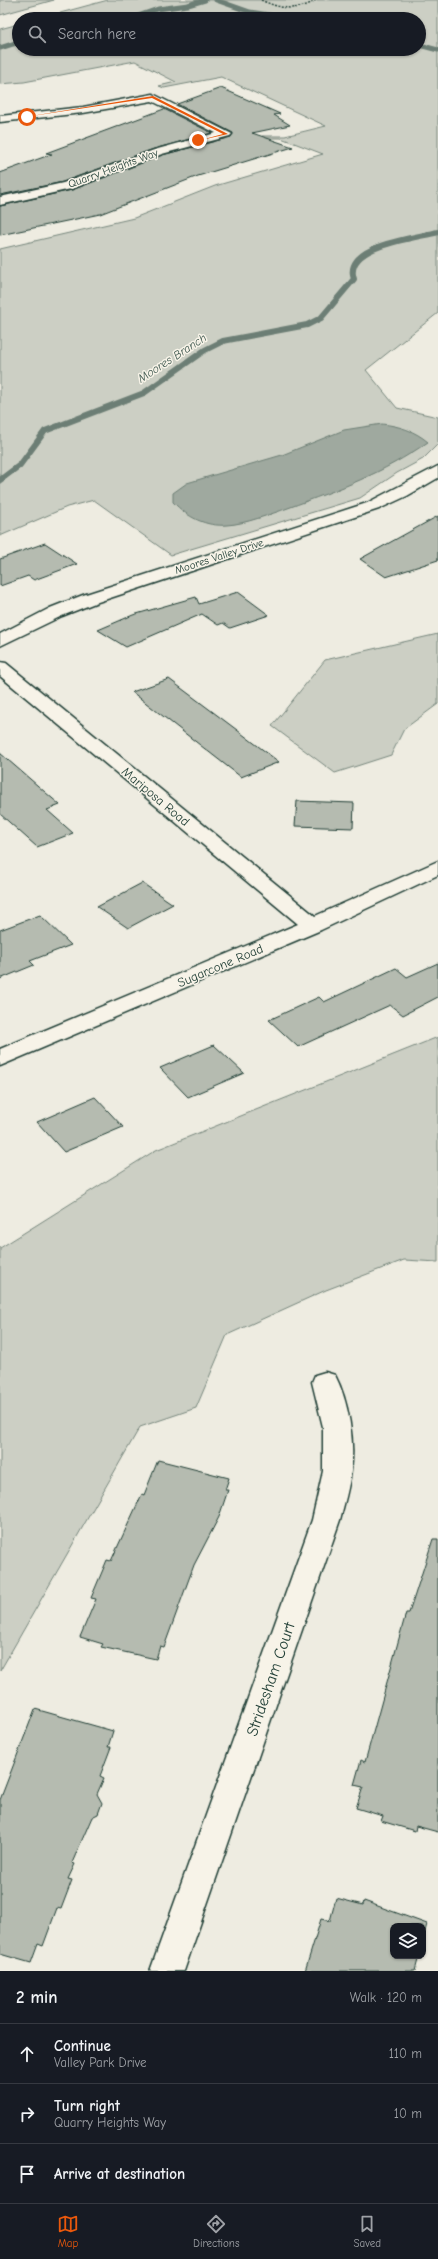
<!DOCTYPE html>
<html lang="en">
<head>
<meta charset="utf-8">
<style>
	:root { --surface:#171b24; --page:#20242c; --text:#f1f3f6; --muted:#9ea1a6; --line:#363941; --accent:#ea580c }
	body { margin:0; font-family:"Comic Neue",sans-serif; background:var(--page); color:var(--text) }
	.controls { position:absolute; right:12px; bottom:12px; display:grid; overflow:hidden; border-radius:8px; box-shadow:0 1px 3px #0004 }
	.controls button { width:36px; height:36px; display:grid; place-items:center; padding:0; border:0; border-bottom:1px solid var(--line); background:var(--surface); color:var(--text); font:20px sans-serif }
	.stop { position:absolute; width:12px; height:12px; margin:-9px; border:3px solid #ea580c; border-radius:50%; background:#fff }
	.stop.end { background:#ea580c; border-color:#fff; box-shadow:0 1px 4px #0008 }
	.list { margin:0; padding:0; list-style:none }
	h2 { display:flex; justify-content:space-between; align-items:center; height:52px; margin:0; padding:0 16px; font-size:17px }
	h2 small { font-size:13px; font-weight:400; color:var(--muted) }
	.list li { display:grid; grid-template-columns:26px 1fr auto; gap:12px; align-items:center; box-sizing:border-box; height:60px; padding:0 16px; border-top:1px solid var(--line) }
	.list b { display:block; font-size:15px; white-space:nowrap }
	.list p { margin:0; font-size:13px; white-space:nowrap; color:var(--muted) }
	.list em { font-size:13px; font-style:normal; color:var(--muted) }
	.icon { flex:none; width:22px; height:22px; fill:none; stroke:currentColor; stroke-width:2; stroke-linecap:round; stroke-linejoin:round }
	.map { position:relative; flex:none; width:438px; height:1971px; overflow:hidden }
	.search { position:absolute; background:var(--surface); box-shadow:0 1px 3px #0004; left:12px; right:12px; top:12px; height:44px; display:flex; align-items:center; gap:10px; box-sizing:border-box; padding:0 14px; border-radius:22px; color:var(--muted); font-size:15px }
	.sheet { height:232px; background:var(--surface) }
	nav { display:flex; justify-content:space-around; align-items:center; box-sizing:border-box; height:56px; border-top:1px solid var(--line); background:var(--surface); font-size:11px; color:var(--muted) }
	nav a { display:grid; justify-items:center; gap:2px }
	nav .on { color:var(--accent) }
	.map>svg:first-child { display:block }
</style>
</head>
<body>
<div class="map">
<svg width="438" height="1971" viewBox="0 0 438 1971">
	<rect width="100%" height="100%" fill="#eeece1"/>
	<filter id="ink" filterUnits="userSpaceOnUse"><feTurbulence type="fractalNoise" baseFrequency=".025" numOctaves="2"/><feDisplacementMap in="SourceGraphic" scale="8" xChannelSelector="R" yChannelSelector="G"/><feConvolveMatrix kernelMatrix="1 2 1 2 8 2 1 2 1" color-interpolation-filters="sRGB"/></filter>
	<g filter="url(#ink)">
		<!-- green -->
		<g fill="#cccfc4" stroke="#76867c">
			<polygon points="0,0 54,0 0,15"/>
			<polygon points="108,0 438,0 438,313 366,370 397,408 438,417 438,444 423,459 397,473 360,498 171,555 94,500 67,507 0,536 0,249 134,218 215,186 323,154 281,138 262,138 262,136 285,136 326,126 221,77 164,88 159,86 176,82 135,61 24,82 0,84 0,29 19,24 19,49 419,49 419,19 38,19"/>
			<polygon points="438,634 438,704 404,729 391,755 335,773 272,726 325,660"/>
			<polygon points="438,1037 438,1262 404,1260 326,1290 227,1335 196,1408 140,1427 0,1671 0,1248 156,1150"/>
		</g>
		<!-- water -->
		<path fill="#9fa99f" stroke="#6c7e74" d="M382,424c18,2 33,7 46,18 -46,32 -88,47 -140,66 -17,6 -43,16 -61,17 -21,2 -40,-8 -54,-23v-9l14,-10 95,-28 62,-25z"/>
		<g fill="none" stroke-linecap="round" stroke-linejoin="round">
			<!-- stream-far1 -->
			<g stroke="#6c7e74" stroke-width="5">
				<polyline points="216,0 250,12 294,19"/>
				<polyline points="129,19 158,9 188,5 205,0"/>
				<polyline points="419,45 438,50"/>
				<polyline points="0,48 19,42"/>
			</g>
			<!-- stream -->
			<path stroke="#6c7e74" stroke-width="6" d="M0,480l20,-15 25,-34 99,-38 61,-43 18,-9 84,-16 14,-7 33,-39c-12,-34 63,-41 84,-47"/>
		</g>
		<!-- building -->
		<g fill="#b5bbb0" stroke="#1f3d34">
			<polygon points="221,88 280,114 274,115 290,125 252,133 293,147 198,176 100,214 0,235 0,206 72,190 162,155 231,137 233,133 177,104"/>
			<polygon points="164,109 212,133 154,149 63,182 0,195 0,173 52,154 46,153"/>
			<polygon points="438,516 438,560 386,577 360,559"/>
			<polygon points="45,543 77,564 34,580 28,576 0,586 0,559"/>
			<polygon points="238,592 269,615 230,628 223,623 218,625 202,614 126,647 98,630 133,615 196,597 199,604"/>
			<polygon points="169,679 237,730 279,762 241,777 132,692"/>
			<polygon points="0,753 60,805 47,810 73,833 37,847 0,814"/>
			<polygon points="297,801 354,803 353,828 295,826"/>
			<polygon points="142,883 173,904 128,928 97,907"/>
			<polygon points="40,915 71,945 30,961 34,965 0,979 0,930"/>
			<polygon points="438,963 438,997 403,1015 390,1005 298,1047 269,1020 319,997 324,1002 396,968 407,977"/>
			<polygon points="214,1045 244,1073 188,1097 160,1068"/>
			<polygon points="95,1097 123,1127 64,1152 37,1122"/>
			<polygon points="158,1460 229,1478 225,1490 228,1490 219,1517 194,1565 164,1647 160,1646 156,1659 101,1647 103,1644 80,1637 96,1599 91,1598 107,1560 111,1561 142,1494 144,1495"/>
			<polygon points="433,1539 438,1539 438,1832 416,1826 415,1831 381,1821 383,1816 356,1808 363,1787 354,1785 361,1760 365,1762 406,1613 409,1613"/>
			<polygon points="35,1709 113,1731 108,1747 111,1747 100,1776 104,1778 97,1794 102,1803 98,1814 92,1817 72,1863 75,1864 68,1879 72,1880 61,1909 57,1908 43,1946 38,1944 31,1963 0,1954 0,1800"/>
			<polygon points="336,1898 363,1905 364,1901 427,1924 423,1939 423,1926 393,1926 393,1956 419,1956 415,1971 305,1971 321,1919 330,1921"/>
		</g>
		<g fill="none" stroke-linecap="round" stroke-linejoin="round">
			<defs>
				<g id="minor">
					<polygon points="153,94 232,134 230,136 162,154 71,189 0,205 0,197 63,183 154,150 216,133 152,101 83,113 0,122 0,116 83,107"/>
					<polygon points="438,466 438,478 407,496 379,509 95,603 62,616 0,646 0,634 50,608 83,595 367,503"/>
					<polygon points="0,662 6,663 315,916 438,861 438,875 321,930 0,1066 0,1049 298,924 0,676"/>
					<path d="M325,1372l10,3c14,27 20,66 16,96 -2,17 -7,33 -11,49l-156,451h-34l162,-451 11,-49v-44l-11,-45 3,-7z"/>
				</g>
			</defs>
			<!-- minor casing -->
			<use href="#minor" stroke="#1f3d34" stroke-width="3"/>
			<!-- path -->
			<path stroke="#1f3d34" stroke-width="1.5" stroke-dasharray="2 1.5" stroke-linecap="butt" d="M261,0c19,9 37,12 55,0"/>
			<!-- minor -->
			<use href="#minor" fill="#f7f3e8" fill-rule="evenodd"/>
		</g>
	</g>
	<!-- route -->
	<polygon fill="#ea580c" points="153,96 228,134 197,141 223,134 152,98 25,117"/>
	<g text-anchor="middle" stroke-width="3" stroke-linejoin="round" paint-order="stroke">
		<!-- far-street labels -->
		<g font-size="11" fill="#1f3d34" stroke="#f7f3e8">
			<text transform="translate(113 168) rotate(-20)" y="4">Quarry Heights Way</text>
			<text transform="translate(219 556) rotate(-18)" y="4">Moores Valley Drive</text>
		</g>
		<!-- far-water labels -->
		<g font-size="12" font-style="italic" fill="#3f584f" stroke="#f7f3e8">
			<text transform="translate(172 358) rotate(-33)" y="4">Moores Branch</text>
		</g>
		<!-- street labels -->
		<g font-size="13" fill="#1f3d34" stroke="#f7f3e8">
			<text transform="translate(156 796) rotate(40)" y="5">Mariposa Road</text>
			<text transform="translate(220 965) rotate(-23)" y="5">Sugarcone Road</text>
		</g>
		<!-- near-street labels -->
		<g font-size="16" fill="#1f3d34" stroke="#f7f3e8">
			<text transform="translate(270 1679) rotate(-71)" y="6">Stridesham Court</text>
		</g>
	</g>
</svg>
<div class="controls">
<button><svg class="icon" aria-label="layers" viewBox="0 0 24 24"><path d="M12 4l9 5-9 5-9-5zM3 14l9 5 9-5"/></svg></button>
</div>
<div class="stop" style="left:27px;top:117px"></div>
<div class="stop end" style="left:198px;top:140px"></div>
<div class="search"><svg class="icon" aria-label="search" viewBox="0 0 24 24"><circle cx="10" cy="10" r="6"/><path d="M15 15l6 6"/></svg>Search here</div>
</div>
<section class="sheet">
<h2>2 min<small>Walk · 120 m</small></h2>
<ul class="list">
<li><svg class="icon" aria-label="ahead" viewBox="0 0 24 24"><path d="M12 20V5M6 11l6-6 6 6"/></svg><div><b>Continue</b><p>Valley Park Drive</p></div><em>110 m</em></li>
<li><svg class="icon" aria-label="right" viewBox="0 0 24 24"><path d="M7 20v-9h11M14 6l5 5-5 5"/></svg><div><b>Turn right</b><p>Quarry Heights Way</p></div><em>10 m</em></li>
<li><svg class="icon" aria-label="arrive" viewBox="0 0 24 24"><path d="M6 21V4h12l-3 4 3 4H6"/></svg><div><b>Arrive at destination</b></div></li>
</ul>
</section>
<nav>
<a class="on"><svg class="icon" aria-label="map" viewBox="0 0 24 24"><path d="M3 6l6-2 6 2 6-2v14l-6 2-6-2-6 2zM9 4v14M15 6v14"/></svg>Map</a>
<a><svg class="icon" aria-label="directions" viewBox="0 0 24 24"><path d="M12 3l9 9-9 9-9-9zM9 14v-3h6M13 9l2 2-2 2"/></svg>Directions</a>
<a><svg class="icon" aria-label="saved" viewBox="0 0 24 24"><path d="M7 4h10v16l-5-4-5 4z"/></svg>Saved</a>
</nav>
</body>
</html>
